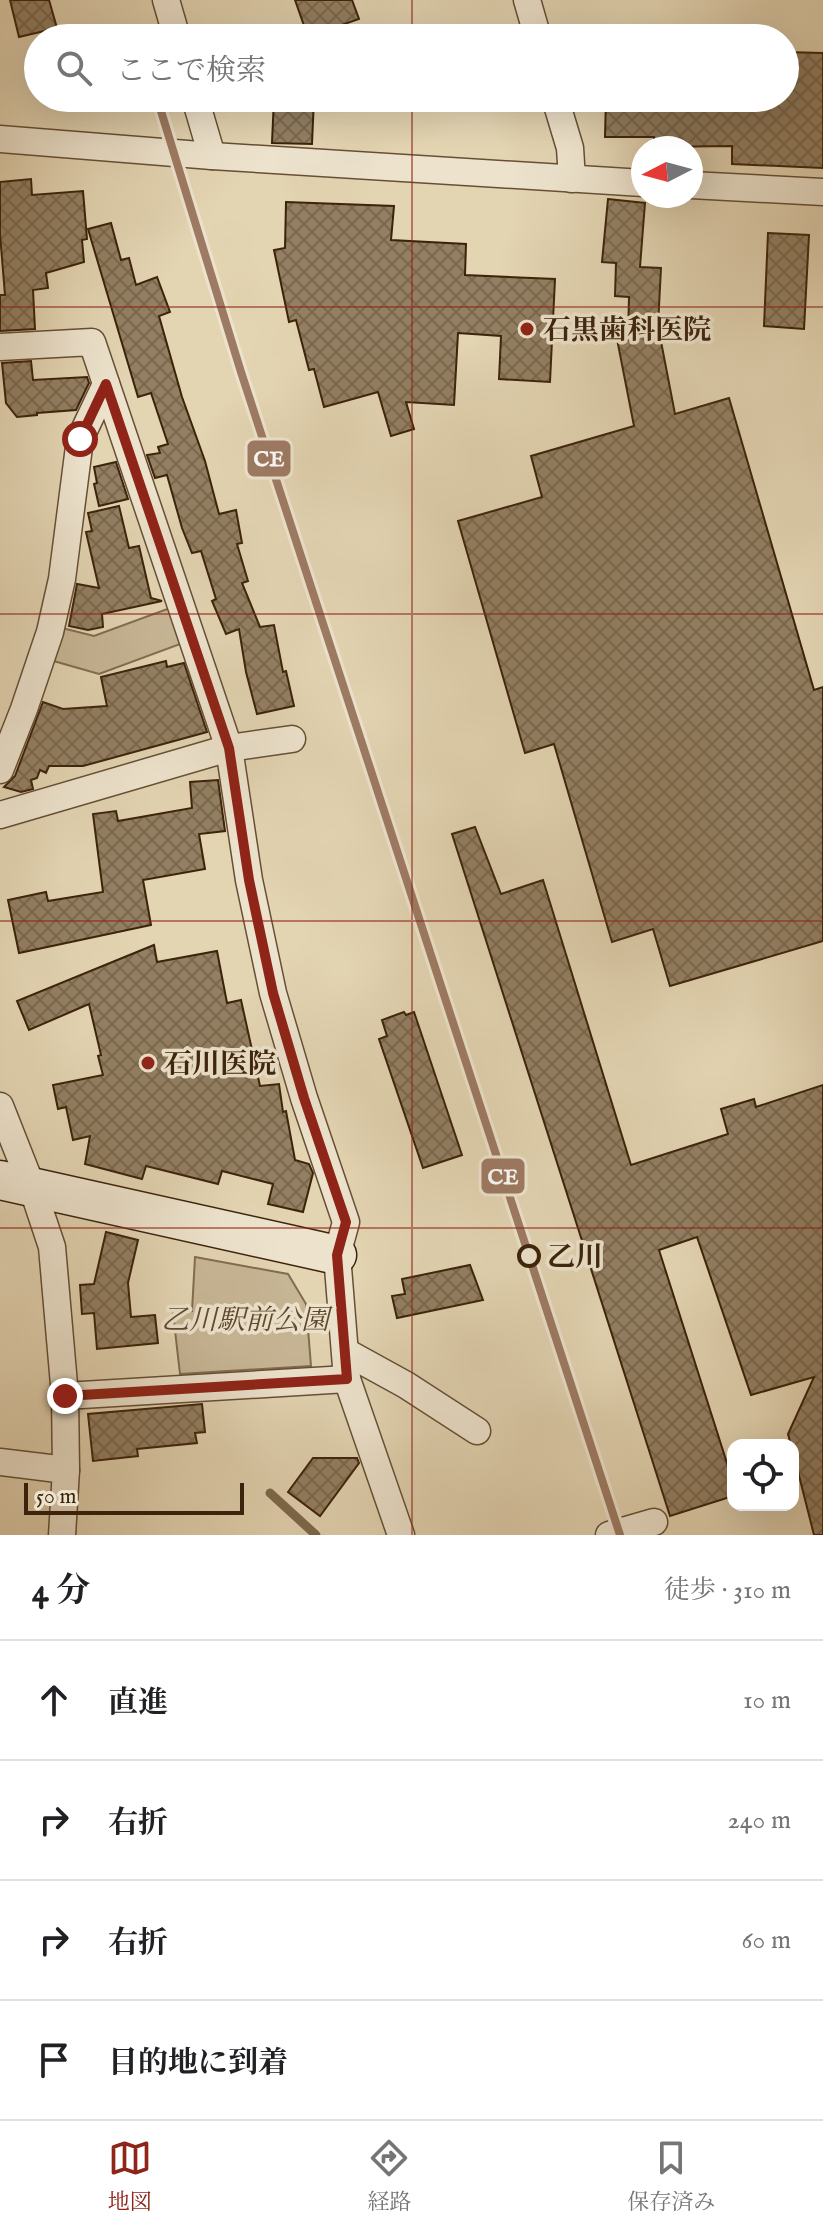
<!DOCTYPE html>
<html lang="ja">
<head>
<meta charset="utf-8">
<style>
	:root { --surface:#fff; --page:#f2f2f2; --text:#202124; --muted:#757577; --line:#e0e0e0; --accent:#8f2418 }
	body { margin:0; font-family:"IM FELL English","Noto Serif JP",serif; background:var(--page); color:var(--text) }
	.controls { position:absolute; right:24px; bottom:24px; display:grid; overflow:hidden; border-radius:16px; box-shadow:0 8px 32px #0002 }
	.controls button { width:72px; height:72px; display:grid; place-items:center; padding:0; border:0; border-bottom:2px solid var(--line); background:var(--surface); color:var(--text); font:40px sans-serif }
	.compass { position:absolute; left:631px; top:136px; width:72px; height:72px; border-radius:50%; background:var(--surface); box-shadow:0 8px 32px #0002; rotate:264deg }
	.scale { position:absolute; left:24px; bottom:20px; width:220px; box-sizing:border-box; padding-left:8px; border:4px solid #3c230b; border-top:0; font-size:22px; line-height:28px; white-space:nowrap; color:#3c230b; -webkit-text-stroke:6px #ede3cd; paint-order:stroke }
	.stop { position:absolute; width:24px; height:24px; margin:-18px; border:6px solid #8f2418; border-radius:50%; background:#fff }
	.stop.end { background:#8f2418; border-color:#fff; box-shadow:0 2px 8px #0008 }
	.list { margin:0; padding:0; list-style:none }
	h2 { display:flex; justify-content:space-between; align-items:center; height:104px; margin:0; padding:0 32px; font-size:34px }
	h2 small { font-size:26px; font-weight:400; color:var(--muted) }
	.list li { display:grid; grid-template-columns:52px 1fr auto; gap:24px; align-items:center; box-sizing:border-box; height:120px; padding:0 32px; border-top:2px solid var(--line) }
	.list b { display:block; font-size:30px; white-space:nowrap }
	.list em { font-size:26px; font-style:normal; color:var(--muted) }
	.icon { flex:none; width:44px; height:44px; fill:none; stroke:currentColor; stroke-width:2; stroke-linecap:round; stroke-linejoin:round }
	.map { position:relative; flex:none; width:823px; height:1535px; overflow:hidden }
	.search { position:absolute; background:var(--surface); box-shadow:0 8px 32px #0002; left:24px; right:24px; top:24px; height:88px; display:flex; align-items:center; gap:20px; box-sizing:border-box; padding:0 28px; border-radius:44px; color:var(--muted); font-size:30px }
	.sheet { height:584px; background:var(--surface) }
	nav { display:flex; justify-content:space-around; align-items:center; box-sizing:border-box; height:112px; border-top:2px solid var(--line); background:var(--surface); font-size:22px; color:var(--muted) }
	nav a { display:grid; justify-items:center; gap:4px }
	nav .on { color:var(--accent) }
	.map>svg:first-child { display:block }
</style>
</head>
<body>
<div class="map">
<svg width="823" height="1535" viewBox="0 0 823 1535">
	<defs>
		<pattern id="building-cross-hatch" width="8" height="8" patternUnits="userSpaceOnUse" patternTransform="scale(2)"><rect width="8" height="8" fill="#937f62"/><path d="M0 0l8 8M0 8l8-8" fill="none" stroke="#79684f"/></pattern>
	</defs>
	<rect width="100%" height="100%" fill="#e3d4b2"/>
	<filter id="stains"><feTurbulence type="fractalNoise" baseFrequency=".0025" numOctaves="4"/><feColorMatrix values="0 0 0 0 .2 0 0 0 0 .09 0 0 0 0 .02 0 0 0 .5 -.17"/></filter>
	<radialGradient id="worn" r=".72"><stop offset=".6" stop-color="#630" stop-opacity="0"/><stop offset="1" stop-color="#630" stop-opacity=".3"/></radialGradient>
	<!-- green -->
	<g fill="#c7b696" stroke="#826c50" stroke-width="2">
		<polygon points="170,608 183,643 99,674 50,660 58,627 94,636"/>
		<polygon points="195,1257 288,1274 306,1304 311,1366 180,1374 173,1313 192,1311"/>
	</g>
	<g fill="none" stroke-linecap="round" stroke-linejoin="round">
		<!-- stream -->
		<polyline stroke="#7e694d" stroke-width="9" points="270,1493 316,1535"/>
	</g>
	<!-- building -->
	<g fill="url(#building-cross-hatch)" stroke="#3c230b" stroke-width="2">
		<polygon points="10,0 49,0 57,28 19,37"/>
		<polygon points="295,0 352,0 359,19 308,37"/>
		<polygon points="785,52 823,53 823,168 732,164 732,146 654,147 654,137 605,137 606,98 785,98"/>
		<polygon points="274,98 314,98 312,144 272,143"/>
		<polygon points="31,179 32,195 83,191 87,239 82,240 84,262 46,273 48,288 33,290 35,329 0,331 0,295 5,295 0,234 0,182"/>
		<polygon points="608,199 645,203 640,267 661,268 658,326 675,414 729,398 814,690 823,687 823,941 670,986 653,929 612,942 554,744 525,753 458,521 542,497 531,456 634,426 617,339 628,337 629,297 615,296 616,263 602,262"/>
		<polygon points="286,202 394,206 391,240 466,244 465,275 555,279 550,382 499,379 501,336 458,333 454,405 406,402 414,429 391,436 378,392 324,407 314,369 309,370 296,320 289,322 274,250 285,248"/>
		<polygon points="111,223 121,260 129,258 136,285 157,277 170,312 159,316 182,397 205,461 219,514 236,510 242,543 237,544 248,581 242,583 260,627 274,625 283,672 286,671 294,706 257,714 246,672 239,629 226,634 212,601 216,599 201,551 192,553 182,528 167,475 155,478 147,455 160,453 158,447 168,444 151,393 138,397 88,229"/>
		<polygon points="768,233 809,235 804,329 764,326"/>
		<polygon points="31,361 33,380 87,377 89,383 76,410 37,413 37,415 17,417 6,403 2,363"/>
		<polygon points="116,462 128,499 99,506 94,484 97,483 94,467"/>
		<polygon points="119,506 129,548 139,546 151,598 162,601 102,614 103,627 88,630 69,626 77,584 99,588 86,532 92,531 88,513"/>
		<polygon points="166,661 167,667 184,663 207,732 83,766 49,766 46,773 40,770 37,778 31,780 33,789 21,792 4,787 15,776 43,702 63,709 107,706 101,677"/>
		<polygon points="218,780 225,831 199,834 205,869 143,880 151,925 19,953 8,900 46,892 48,901 103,892 93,814 116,811 118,821 192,808 190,782"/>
		<polygon points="475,827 501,894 543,880 631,1165 728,1134 721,1109 754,1099 756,1107 823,1085 823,1535 814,1535 793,1452 793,1445 791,1445 788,1434 814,1377 751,1395 697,1237 659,1250 733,1482 733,1496 670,1516 452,834"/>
		<polygon points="154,945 157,962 217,951 227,1003 241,1000 260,1086 279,1084 283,1112 286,1111 295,1160 309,1164 313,1173 303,1212 268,1204 273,1184 222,1171 218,1184 146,1166 142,1179 85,1164 90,1136 73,1140 66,1107 58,1109 53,1085 103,1075 98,1056 101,1055 89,1004 29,1030 17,1001"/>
		<polygon points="404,1012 406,1015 414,1012 462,1155 423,1168 379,1039 387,1036 382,1020"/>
		<polygon points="106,1232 138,1240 128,1283 131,1317 155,1315 158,1343 97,1349 94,1313 82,1314 80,1285 94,1284"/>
		<polygon points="470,1265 483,1300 397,1318 392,1296 405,1294 402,1279"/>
		<polygon points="202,1404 205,1432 195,1433 197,1443 137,1449 138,1456 93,1461 88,1414"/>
		<polygon points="313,1458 357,1458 359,1463 320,1516 288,1492"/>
	</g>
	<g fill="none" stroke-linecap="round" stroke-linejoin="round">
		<defs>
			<g id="street">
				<polyline points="166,0 177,38"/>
				<polyline points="527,0 538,38"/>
				<polyline points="195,98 212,156"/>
				<polyline points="555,98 570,148 572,179"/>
				<polyline points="0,139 212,156 643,183"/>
				<polyline points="691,185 823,192"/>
				<polyline points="0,347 92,342 229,748 249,880 273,993 304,1098 346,1222 337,1255 347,1379 401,1535"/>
				<polyline points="0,770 24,709 50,632 62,579 80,439 106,384"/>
				<polyline points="0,815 229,748 292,739"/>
				<polyline points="0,1106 32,1187 52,1247 65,1396 66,1470 62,1535"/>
				<polyline points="346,1352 406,1385 477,1431"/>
				<polyline points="65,1396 347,1379"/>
				<polyline points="0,1462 66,1470"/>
				<polyline points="609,1535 654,1522"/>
			</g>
			<polyline id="secondary" points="0,1180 337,1255"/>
		</defs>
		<!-- street casing -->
		<use href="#street" stroke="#664f35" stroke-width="29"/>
		<!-- secondary casing -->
		<use href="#secondary" stroke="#3c230b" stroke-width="41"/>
		<!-- street -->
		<use href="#street" stroke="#ede3cd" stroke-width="26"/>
		<!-- secondary -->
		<use href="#secondary" stroke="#ede3cd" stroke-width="38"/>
		<defs>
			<polyline id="rail-1" points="157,98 241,372 620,1535"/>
		</defs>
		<!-- rail-1 casing -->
		<use href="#rail-1" stroke="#ede3cd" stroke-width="14"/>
		<!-- rail-1 -->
		<use href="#rail-1" stroke="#9d7a63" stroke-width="8"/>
	</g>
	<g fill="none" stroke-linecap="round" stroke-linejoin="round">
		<!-- route -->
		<polyline stroke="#8f2418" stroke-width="10" points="65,1396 347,1379 337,1255 346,1222 304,1098 273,993 249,880 229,748 106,384 80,439"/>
	</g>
	<!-- grid -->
	<path fill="none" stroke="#8f2418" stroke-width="2" stroke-opacity="0.55" d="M412,0v38M412,98v1437M0,307h823M0,614h823M0,921h823M0,1228h823"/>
	<!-- markers -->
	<g fill="#8f2418" stroke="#ede3cd" stroke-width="3">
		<circle cx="527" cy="329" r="8"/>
		<circle cx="148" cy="1063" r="8"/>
	</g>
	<circle fill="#ede3cd" stroke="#3c230b" stroke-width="4" cx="529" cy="1256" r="10"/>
	<g text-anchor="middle" stroke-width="7" stroke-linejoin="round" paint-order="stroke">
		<!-- poi labels -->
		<g font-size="28" font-weight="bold" fill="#3c230b" stroke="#ede3cd" text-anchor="start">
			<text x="543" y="339">石黒歯科医院</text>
			<text x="164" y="1073">石川医院</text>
		</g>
		<!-- stop labels -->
		<g font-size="28" font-weight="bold" fill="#3c230b" stroke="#ede3cd" text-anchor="start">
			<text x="547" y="1266">乙川</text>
		</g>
		<!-- park labels -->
		<g font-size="28" font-style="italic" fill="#5f482e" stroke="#ede3cd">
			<text x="245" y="1329">乙川駅前公園</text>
		</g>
	</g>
	<g stroke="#ede3cd" stroke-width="3">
		<rect x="246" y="439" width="46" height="39" rx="8" fill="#9d7a63"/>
		<rect x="480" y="1157" width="46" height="38" rx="8" fill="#9d7a63"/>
	</g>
	<g font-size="22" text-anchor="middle" font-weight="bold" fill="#fff">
		<text x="269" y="466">CE</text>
		<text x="503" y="1184">CE</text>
	</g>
	<rect width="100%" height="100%" filter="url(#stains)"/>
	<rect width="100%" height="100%" fill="url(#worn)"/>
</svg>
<div class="controls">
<button><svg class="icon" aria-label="locate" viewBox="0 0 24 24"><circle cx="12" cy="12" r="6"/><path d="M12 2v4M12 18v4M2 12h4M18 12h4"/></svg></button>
</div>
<svg class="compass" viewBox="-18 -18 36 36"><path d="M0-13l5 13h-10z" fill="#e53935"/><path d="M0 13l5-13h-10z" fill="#757577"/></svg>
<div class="scale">50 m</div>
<div class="stop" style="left:80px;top:439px"></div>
<div class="stop end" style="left:65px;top:1396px"></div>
<div class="search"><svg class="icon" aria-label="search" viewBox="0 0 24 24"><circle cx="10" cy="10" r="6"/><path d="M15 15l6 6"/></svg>ここで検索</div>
</div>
<section class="sheet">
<h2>4 分<small>徒歩 · 310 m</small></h2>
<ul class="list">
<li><svg class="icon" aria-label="ahead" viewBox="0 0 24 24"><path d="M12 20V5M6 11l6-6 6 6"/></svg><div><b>直進</b></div><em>10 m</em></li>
<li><svg class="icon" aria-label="right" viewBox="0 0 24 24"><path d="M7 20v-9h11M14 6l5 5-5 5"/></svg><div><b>右折</b></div><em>240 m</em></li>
<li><svg class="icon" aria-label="right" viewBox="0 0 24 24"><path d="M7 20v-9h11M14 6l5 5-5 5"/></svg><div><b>右折</b></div><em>60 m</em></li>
<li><svg class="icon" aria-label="arrive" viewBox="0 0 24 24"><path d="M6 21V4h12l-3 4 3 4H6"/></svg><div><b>目的地に到着</b></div></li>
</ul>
</section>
<nav>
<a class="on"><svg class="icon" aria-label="map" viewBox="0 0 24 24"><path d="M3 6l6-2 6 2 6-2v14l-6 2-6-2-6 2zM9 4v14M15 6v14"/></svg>地図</a>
<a><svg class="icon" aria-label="directions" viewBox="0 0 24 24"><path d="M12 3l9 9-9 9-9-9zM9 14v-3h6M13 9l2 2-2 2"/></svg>経路</a>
<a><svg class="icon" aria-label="saved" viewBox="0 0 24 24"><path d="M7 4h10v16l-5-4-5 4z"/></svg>保存済み</a>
</nav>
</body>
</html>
